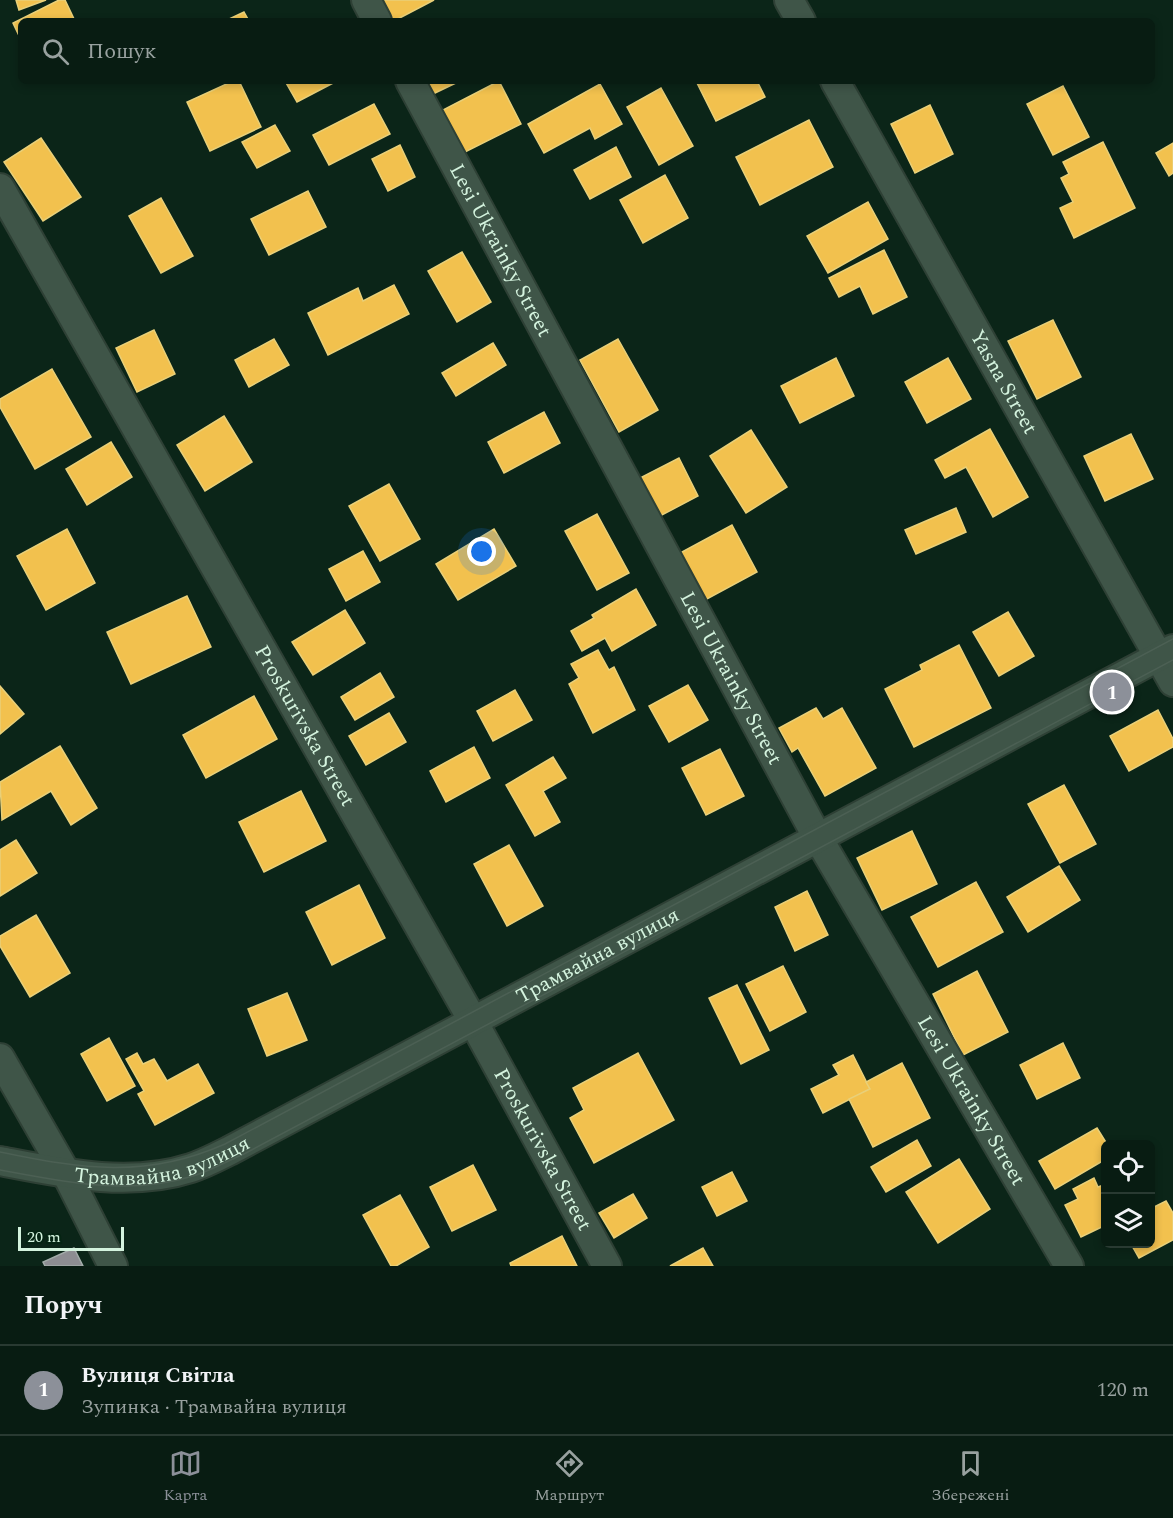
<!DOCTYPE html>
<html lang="uk">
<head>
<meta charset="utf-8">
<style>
	:root { --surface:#081c12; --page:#162920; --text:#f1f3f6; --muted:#98a19f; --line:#293a32; --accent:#8c9099 }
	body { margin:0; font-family:Spectral,serif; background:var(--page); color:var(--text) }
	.controls { position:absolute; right:18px; bottom:18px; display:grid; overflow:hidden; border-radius:9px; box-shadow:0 3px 9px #0003 }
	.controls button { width:54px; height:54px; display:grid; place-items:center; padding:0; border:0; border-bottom:2px solid var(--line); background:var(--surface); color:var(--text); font:30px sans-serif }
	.scale { position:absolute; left:18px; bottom:15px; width:106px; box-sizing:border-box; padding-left:6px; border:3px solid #d4f3de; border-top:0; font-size:16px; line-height:21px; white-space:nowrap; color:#d4f3de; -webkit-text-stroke:4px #052413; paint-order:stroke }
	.you { position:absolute; left:482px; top:552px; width:21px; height:21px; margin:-15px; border:4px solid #fff; border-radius:50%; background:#1a73e8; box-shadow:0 0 0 9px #1a73e833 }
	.badge { display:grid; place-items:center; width:39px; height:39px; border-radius:50%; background:var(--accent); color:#fff; font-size:20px; font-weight:700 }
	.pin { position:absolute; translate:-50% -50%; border:3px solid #fff; box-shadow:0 2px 6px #0006 }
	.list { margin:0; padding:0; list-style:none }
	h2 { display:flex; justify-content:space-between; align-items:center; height:78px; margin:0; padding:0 24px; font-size:26px }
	h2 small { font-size:20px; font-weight:400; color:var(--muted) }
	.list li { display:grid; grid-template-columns:39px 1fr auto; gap:18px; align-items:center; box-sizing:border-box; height:90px; padding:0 24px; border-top:2px solid var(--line) }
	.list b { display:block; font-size:22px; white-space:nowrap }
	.list p { margin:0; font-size:20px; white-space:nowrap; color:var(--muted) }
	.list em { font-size:20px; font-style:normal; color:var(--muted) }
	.icon { flex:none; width:33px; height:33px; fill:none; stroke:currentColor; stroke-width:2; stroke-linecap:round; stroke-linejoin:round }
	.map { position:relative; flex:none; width:1173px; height:1266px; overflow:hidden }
	.search { position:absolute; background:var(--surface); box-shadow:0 3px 9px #0003; left:18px; right:18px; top:18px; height:66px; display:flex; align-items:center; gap:15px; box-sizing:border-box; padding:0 21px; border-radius:9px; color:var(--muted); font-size:22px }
	.sheet { height:168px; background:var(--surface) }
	nav { display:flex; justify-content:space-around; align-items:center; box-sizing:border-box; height:84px; border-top:2px solid var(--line); background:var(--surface); font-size:16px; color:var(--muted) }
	nav a { display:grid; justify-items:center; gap:3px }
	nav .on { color:var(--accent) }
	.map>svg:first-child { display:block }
</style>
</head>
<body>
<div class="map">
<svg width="1173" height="1266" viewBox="0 0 1173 1266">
	<rect width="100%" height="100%" fill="#0b2518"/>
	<!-- homes -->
	<g fill="#f2c14e" stroke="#e9d079" stroke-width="1.5">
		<polygon points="16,0 46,0 19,10"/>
		<polygon points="59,0 65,0 75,21 21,21 21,40 13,23"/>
		<polygon points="380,0 434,0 394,21 391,21"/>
		<polygon points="244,12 249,21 225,21"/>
		<polygon points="233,81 239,81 261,127 210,151 187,102"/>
		<polygon points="285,81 337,81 297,102"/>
		<polygon points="425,81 460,81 431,95"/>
		<polygon points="499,81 521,124 463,153 441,111"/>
		<polygon points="696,81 757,81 765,97 716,121"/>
		<polygon points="600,84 622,124 595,139 590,128 544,153 528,124"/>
		<polygon points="1063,86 1089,137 1053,155 1027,104"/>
		<polygon points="661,88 693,146 659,165 627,107"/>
		<polygon points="374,104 390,134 329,165 313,135"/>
		<polygon points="930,105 953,154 915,173 891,124"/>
		<polygon points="809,120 833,167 760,205 736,157"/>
		<polygon points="275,125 290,151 257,168 242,142"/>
		<polygon points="41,138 81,197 43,221 4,162"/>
		<polygon points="1103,142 1135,208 1074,238 1060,208 1073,202 1061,178 1069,174 1063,162"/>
		<polygon points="1173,143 1173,173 1169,176 1156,153"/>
		<polygon points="400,145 415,177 388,191 372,159"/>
		<polygon points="616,147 631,177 590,199 574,170"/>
		<polygon points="665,175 688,218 643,243 620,200"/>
		<polygon points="308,191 326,227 269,255 251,219"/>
		<polygon points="161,198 193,256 161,273 129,216"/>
		<polygon points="868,202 888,239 828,273 807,236"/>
		<polygon points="884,250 907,297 873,314 860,286 839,297 829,278"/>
		<polygon points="462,252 491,302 457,322 428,271"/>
		<polygon points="394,285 409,314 328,355 308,313 358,288 363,301"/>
		<polygon points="1053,320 1081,377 1037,399 1008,341"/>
		<polygon points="154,330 175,374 137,392 116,348"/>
		<polygon points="274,339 289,365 249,387 235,360"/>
		<polygon points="618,339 658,410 619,432 580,360"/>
		<polygon points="493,343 506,365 456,396 442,373"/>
		<polygon points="836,358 854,396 800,423 781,386"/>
		<polygon points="948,358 971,399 927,423 905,382"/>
		<polygon points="52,369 91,437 35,469 0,407 0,399"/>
		<polygon points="544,412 560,443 504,473 488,442"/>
		<polygon points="224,416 252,462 205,491 177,445"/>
		<polygon points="990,429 1028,497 993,517 966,467 945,478 935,460"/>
		<polygon points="751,430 787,487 746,513 710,456"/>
		<polygon points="1131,434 1153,479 1105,501 1084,456"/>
		<polygon points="111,442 132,477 87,505 66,469"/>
		<polygon points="679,458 698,496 658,517 638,479"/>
		<polygon points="389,484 420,539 380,561 349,506"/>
		<polygon points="956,508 966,532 916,554 905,530"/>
		<polygon points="597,514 629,573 597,590 565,531"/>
		<polygon points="732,525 757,572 705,600 680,553"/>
		<polygon points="67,529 95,583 46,610 17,556"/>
		<polygon points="494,529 516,566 458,600 436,564"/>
		<polygon points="363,551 380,582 346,601 329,569"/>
		<polygon points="636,589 656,625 612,651 605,638 582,651 571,631 594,618 592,615"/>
		<polygon points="187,596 211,647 131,684 107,632"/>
		<polygon points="345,610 365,643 313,675 292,642"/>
		<polygon points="1008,612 1034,656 999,676 973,632"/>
		<polygon points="959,645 991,708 914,747 885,689 922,670 920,665"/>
		<polygon points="598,650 609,670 614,667 635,710 593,733 569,684 579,678 571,664"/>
		<polygon points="380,673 394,697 355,720 341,697"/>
		<polygon points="688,685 708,720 669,742 649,706"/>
		<polygon points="0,686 24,714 0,734"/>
		<polygon points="515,690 532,720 493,741 477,711"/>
		<polygon points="254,696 277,739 206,778 183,735"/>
		<polygon points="816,708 823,719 842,708 876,768 825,796 798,748 792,752 779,728"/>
		<polygon points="1158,710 1173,739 1173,747 1129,771 1110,736"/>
		<polygon points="389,713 406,742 366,765 349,736"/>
		<polygon points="60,746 97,808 71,825 51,791 2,820 0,782"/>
		<polygon points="474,747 490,778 446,802 430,771"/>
		<polygon points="720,749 744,796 706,815 682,768"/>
		<polygon points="553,757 566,778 543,791 560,822 535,836 506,785"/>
		<polygon points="1064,785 1096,844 1060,863 1028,804"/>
		<polygon points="301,791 326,841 264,872 239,822"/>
		<polygon points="912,831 937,884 882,910 857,858"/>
		<polygon points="16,840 37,873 0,896 0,850"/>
		<polygon points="509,845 543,906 507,926 474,864"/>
		<polygon points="1059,866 1080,900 1028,932 1007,897"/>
		<polygon points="976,882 1003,932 938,967 911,917"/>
		<polygon points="359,885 385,938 332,965 306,912"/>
		<polygon points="807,891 828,935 795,951 775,907"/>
		<polygon points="36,915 70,973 30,997 0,946 0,936"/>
		<polygon points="783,966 806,1012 770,1031 746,984"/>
		<polygon points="977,971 1008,1032 963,1055 933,994"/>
		<polygon points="737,985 769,1050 741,1064 709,998"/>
		<polygon points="287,993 307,1040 267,1056 248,1009"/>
		<polygon points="109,1038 135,1086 107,1101 81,1054"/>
		<polygon points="1063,1043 1080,1078 1037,1099 1020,1065"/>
		<polygon points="137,1053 143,1064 154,1059 167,1081 198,1064 214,1093 155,1125 138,1094 144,1091 126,1059"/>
		<polygon points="638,1053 674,1120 594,1163 570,1118 584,1110 573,1088"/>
		<polygon points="853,1055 870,1089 823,1113 811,1089 839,1075 833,1065"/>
		<polygon points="902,1063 930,1118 873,1147 849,1099 870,1089 866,1082"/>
		<polygon points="1097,1128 1107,1144 1106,1159 1055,1189 1039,1161"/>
		<polygon points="917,1140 931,1166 886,1192 871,1167"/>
		<polygon points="959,1159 990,1209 938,1243 906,1192"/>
		<polygon points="473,1165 496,1210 452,1231 430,1187"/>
		<polygon points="732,1172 747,1201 717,1216 702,1187"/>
		<polygon points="1094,1178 1098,1187 1106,1184 1106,1225 1081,1237 1065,1205 1078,1199 1073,1189"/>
		<polygon points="633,1194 647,1218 614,1238 599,1213"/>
		<polygon points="400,1195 429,1247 396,1266 391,1266 363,1215"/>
		<polygon points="1166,1201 1173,1213 1173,1240 1139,1258 1131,1244 1150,1244 1150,1209"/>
		<polygon points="562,1236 577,1266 511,1266 510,1263"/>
		<polygon points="703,1248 713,1266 670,1266"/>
	</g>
	<!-- industry -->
	<polygon fill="#8d8d92" stroke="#a2aca9" stroke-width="1.5" points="74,1248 83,1266 45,1266 43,1262"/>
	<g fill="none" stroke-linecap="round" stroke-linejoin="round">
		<defs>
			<g id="minor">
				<polyline points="366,0 377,21"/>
				<polyline points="789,0 801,21"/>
				<path id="s1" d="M410,81l404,750 255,435"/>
				<path id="s2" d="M835,81l338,601"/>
				<path id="s3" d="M0,188l473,833 134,245"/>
				<polyline points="0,1058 66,1173 113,1266"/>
				<path id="s4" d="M0,1161c62,12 129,27 191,7 13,-4 26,-11 38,-17l944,-502"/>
			</g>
		</defs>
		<!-- minor casing -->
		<use href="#minor" stroke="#2e4035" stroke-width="32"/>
		<!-- minor -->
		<use href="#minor" stroke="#3f5548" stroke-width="28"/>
		<!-- tram -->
		<g stroke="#4c6054" stroke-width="1.5">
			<path d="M0,1152c82,17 146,27 225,-8l948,-505"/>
			<path d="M0,1170c64,12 129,26 193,6 17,-5 34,-15 51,-22l929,-494"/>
		</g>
	</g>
	<g text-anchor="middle" stroke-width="6" stroke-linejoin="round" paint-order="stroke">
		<!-- street labels -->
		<g font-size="21" fill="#d4f3de" stroke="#052413">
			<text dy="7" stroke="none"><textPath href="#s1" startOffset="192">Lesi Ukrainky Street</textPath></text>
			<text dy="7" stroke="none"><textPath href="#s2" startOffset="345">Yasna Street</textPath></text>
			<text dy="7" stroke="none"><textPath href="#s1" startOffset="678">Lesi Ukrainky Street</textPath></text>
			<text dy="7" stroke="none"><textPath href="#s3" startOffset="618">Proskurivska Street</textPath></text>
			<text dy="7" stroke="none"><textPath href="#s4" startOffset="652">Трамвайна вулиця</textPath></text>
			<text dy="7" stroke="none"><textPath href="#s1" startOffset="1164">Lesi Ukrainky Street</textPath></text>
			<text dy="7" stroke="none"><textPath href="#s3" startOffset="1104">Proskurivska Street</textPath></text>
			<text dy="7" stroke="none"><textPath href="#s4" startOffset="166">Трамвайна вулиця</textPath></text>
		</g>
	</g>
</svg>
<div class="controls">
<button><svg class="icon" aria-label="locate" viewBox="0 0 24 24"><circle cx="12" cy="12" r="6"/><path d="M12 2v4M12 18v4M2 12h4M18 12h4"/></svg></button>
<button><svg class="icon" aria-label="layers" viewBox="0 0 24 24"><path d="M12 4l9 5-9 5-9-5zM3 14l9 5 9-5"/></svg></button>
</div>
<div class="scale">20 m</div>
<div class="you"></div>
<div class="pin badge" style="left:1112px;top:692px">1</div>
<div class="search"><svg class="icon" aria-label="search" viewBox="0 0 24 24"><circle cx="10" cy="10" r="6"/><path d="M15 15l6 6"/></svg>Пошук</div>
</div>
<section class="sheet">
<h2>Поруч<small></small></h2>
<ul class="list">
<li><span class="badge">1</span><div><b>Вулиця Світла</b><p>Зупинка · Трамвайна вулиця</p></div><em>120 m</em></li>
</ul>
</section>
<nav>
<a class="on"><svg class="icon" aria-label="map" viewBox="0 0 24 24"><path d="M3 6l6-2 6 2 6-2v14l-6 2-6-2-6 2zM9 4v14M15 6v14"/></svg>Карта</a>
<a><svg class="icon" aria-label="directions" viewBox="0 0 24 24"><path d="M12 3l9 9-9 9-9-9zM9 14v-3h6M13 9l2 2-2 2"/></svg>Маршрут</a>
<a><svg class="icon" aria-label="saved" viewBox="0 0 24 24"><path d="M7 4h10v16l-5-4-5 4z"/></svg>Збережені</a>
</nav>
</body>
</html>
